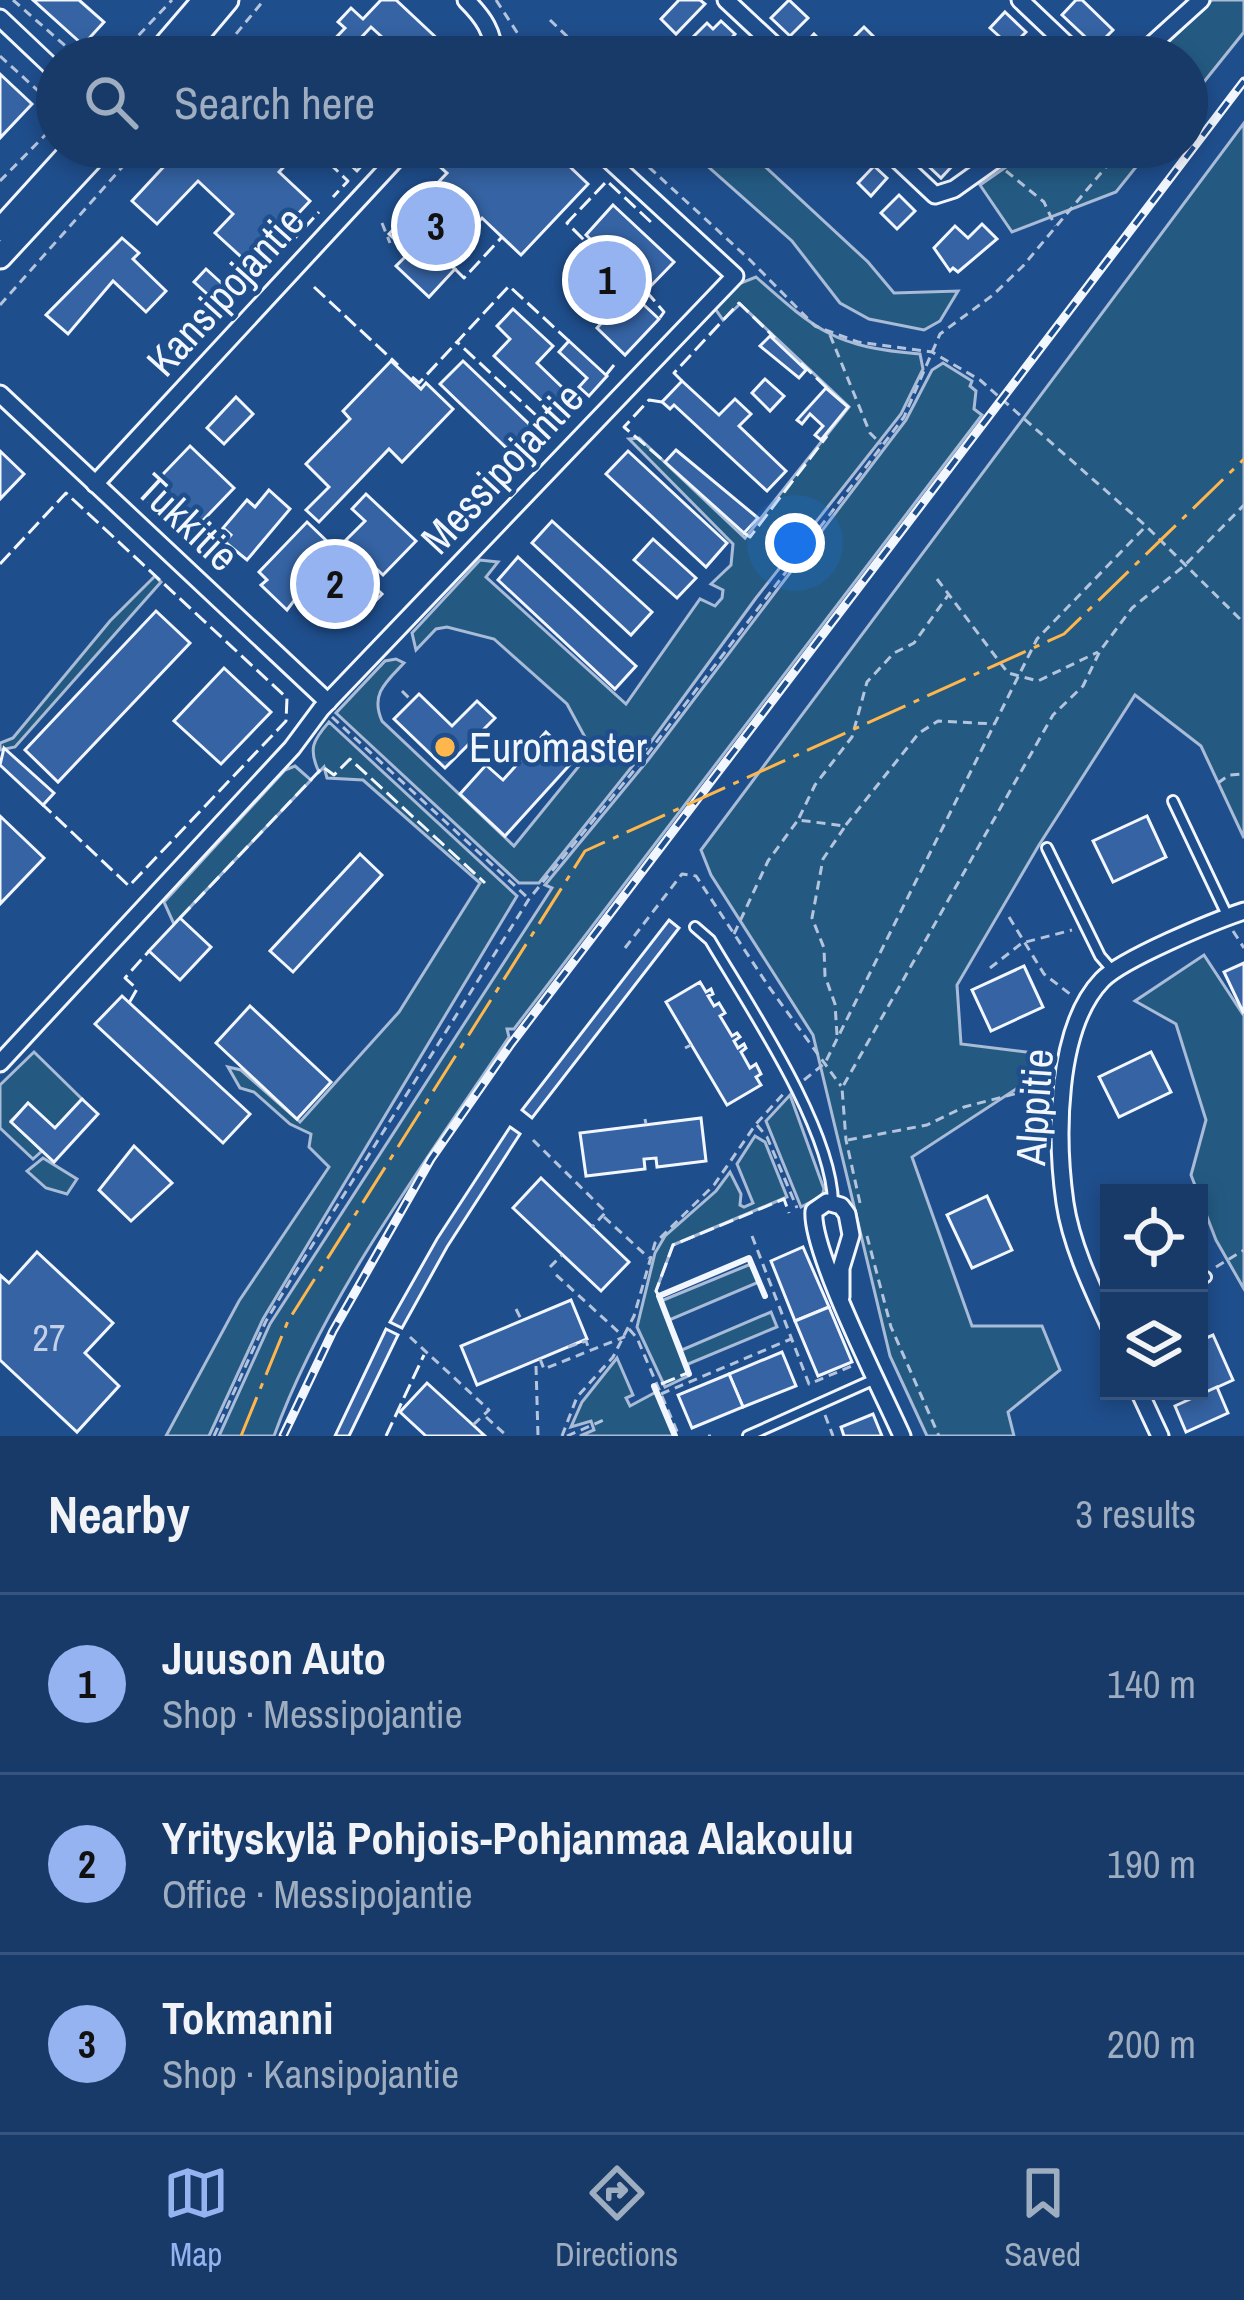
<!DOCTYPE html>
<html lang="en">
<head>
<meta charset="utf-8">
<style>
	:root { --surface:#173a69; --page:#244571; --text:#f1f3f6; --muted:#9eadc0; --line:#36547d; --accent:#95b2f1 }
	body { margin:0; font-family:"Archivo Narrow",sans-serif; background:var(--page); color:var(--text) }
	.controls { position:absolute; right:36px; bottom:36px; display:grid; overflow:hidden; border-radius:0px; box-shadow:0 6px 18px #0003 }
	.controls button { width:108px; height:108px; display:grid; place-items:center; padding:0; border:0; border-bottom:3px solid var(--line); background:var(--surface); color:var(--text); font:60px sans-serif }
	.you { position:absolute; left:795px; top:543px; width:42px; height:42px; margin:-30px; border:9px solid #fff; border-radius:50%; background:#1a73e8; box-shadow:0 0 0 18px #1a73e833 }
	.badge { display:grid; place-items:center; width:78px; height:78px; border-radius:50%; background:var(--accent); color:#111; font-size:39px; font-weight:700 }
	.pin { position:absolute; translate:-50% -50%; border:6px solid #fff; box-shadow:0 3px 12px #0006 }
	.list { margin:0; padding:0; list-style:none }
	h2 { display:flex; justify-content:space-between; align-items:center; height:156px; margin:0; padding:0 48px; font-size:51px }
	h2 small { font-size:39px; font-weight:400; color:var(--muted) }
	.list li { display:grid; grid-template-columns:78px 1fr auto; gap:36px; align-items:center; box-sizing:border-box; height:180px; padding:0 48px; border-top:3px solid var(--line) }
	.list b { display:block; font-size:45px; white-space:nowrap }
	.list p { margin:0; font-size:39px; white-space:nowrap; color:var(--muted) }
	.list em { font-size:39px; font-style:normal; color:var(--muted) }
	.icon { flex:none; width:66px; height:66px; fill:none; stroke:currentColor; stroke-width:2; stroke-linecap:round; stroke-linejoin:round }
	.map { position:relative; flex:none; width:1244px; height:1436px; overflow:hidden }
	.search { position:absolute; background:var(--surface); box-shadow:0 6px 18px #0003; left:36px; right:36px; top:36px; height:132px; display:flex; align-items:center; gap:30px; box-sizing:border-box; padding:0 42px; border-radius:66px; color:var(--muted); font-size:45px }
	.sheet { height:696px; background:var(--surface) }
	nav { display:flex; justify-content:space-around; align-items:center; box-sizing:border-box; height:168px; border-top:3px solid var(--line); background:var(--surface); font-size:33px; color:var(--muted) }
	nav a { display:grid; justify-items:center; gap:6px }
	nav .on { color:var(--accent) }
	.map>svg:first-child { display:block }
</style>
</head>
<body>
<div class="map">
<svg width="1244" height="1436" viewBox="0 0 1244 1436">
	<rect width="100%" height="100%" fill="#1f4e8c"/>
	<!-- green -->
	<g fill="#245a82" stroke="#a8bbd7" stroke-width="3">
		<polygon points="1212,0 1244,0 1244,32 1187,103 1187,57 1153,57"/>
		<polygon points="1244,123 1244,838 1201,746 1135,695 1039,845 957,985 961,1044 1035,1053 1030,1080 912,1157 972,1326 1042,1326 1060,1370 1008,1412 1014,1436 927,1436 890,1356 813,1035 711,875 701,850"/>
		<polygon points="686,147 744,147 868,262 894,293 958,291 940,321 924,330 869,319 840,303 792,241"/>
		<polygon points="1035,147 1152,147 1116,192 1012,232 980,185"/>
		<path d="M756,277c62,55 79,70 164,77l3,15 -22,45 -145,184 -114,156 -103,129h-20l-183,-170 49,-52 11,-2 8,4c-18,19 -34,31 -22,58l132,125 78,-96 -25,-46 -73,-65 -47,-12 -11,2 -20,21 -4,-17 68,-73 18,2 -12,15 140,127 74,-105 15,7 7,-8 1,-8 -12,-6 20,-19 2,-21 -104,-105 10,-1 106,100 104,-131 -109,-103 -17,16 -9,-13 19,-21z"/>
		<path d="M943,363l29,18 -2,5 6,5 -2,18 8,6 -468,614h-7l2,8c-82,122 -185,261 -235,399h-55l51,-112 282,-436 -7,-3 103,-125 258,-340 26,-50z"/>
		<polygon points="155,576 161,582 15,747 0,750 0,743 13,738 110,621"/>
		<path d="M329,722l188,174 -254,423 -54,117h-43l73,-135 90,-134 -20,-20 2,-13 -21,-10 -36,-32 -14,-4 -12,-21 13,3 59,52 99,-110 81,-129 -117,-103 -36,-2 -3,-11 -5,5c-11,-23 -6,-32 10,-50z"/>
		<polygon points="295,766 311,780 174,924 164,902 285,770"/>
		<polygon points="1204,955 1244,1016 1244,1289 1216,1240 1191,1175 1206,1120 1176,1024 1135,1001"/>
		<polygon points="34,1052 82,1099 55,1128 28,1104 11,1121 42,1151 33,1159 0,1128 0,1085"/>
		<polygon points="790,1095 824,1189 822,1196 801,1207 766,1121"/>
		<polygon points="755,1136 765,1142 787,1197 673,1245 656,1291 661,1301 751,1264 759,1282 669,1320 682,1350 771,1312 777,1327 688,1364 688,1376 665,1387 637,1327 655,1253 665,1236 716,1191 730,1172 741,1194 740,1205 744,1207 753,1203 737,1164"/>
		<polygon points="43,1158 77,1179 67,1194 46,1188 27,1171"/>
		<polygon points="617,1358 633,1395 626,1398 630,1406 656,1392 675,1436 580,1436 594,1430 591,1421 571,1427 582,1402"/>
	</g>
	<!-- building -->
	<g fill="#3563a3" stroke="#f2f6ff" stroke-width="3">
		<polygon points="33,0 79,0 104,22 83,45"/>
		<polygon points="381,0 396,0 443,44 431,57 404,57 371,27 356,43 371,57 338,57 327,47 345,28 338,22 351,8 363,19"/>
		<polygon points="679,0 700,0 705,4 676,34 661,19"/>
		<polygon points="789,0 808,18 790,36 771,18"/>
		<polygon points="1076,0 1082,0 1113,30 1096,47 1062,15"/>
		<polygon points="1005,12 1026,32 1011,47 990,28"/>
		<polygon points="721,21 735,34 714,57 704,57 688,42 707,23 713,29"/>
		<polygon points="864,27 875,38 863,50 852,39"/>
		<polygon points="814,34 831,51 826,57 810,57 801,48"/>
		<polygon points="0,74 32,104 0,138"/>
		<polygon points="182,147 295,147 299,151 279,172 310,201 250,265 215,233 233,214 198,181 157,224 132,201"/>
		<polygon points="331,147 379,147 357,171"/>
		<polygon points="485,147 549,147 588,184 521,255 482,218 443,259 455,269 429,297 396,266 409,253 389,234 447,173 439,166 456,148 471,162"/>
		<polygon points="831,147 856,147 837,166 824,154"/>
		<polygon points="937,147 954,164 941,178 923,161"/>
		<polygon points="874,166 887,178 871,196 858,183"/>
		<polygon points="899,195 915,211 897,229 881,213"/>
		<polygon points="613,205 674,262 646,291 586,235"/>
		<polygon points="982,224 997,239 958,272 953,268 950,271 934,248 955,226 968,238"/>
		<polygon points="122,238 139,253 133,259 166,291 146,312 113,281 68,334 46,315"/>
		<polygon points="206,269 229,290 217,303 194,282"/>
		<polygon points="630,292 659,319 625,355 597,328"/>
		<polygon points="513,309 553,346 537,363 565,390 549,408 494,356 510,339 497,326"/>
		<polygon points="770,336 806,370 799,378 760,346"/>
		<polygon points="569,341 607,376 589,396 579,387 587,378 559,352"/>
		<polygon points="391,361 421,389 426,383 453,409 402,462 389,449 319,522 306,510 329,487 306,464 350,419 343,411"/>
		<polygon points="463,361 548,442 525,466 440,384"/>
		<polygon points="765,379 784,396 770,411 752,393"/>
		<polygon points="682,381 719,415 735,399 751,414 739,426 786,471 767,491 674,405 670,409 662,402"/>
		<polygon points="826,388 848,407 821,440 815,435 823,426 810,414 802,424 797,420"/>
		<polygon points="236,397 253,414 224,444 207,428"/>
		<polygon points="190,446 234,488 186,538 142,496"/>
		<polygon points="676,450 758,518 744,533 665,462"/>
		<polygon points="0,451 24,474 0,499"/>
		<polygon points="628,451 727,543 706,567 606,474"/>
		<polygon points="269,490 290,509 247,560 225,542 231,535 223,528 247,500 255,507"/>
		<polygon points="366,494 416,541 383,575 346,540 365,521 352,509"/>
		<polygon points="552,521 652,612 631,635 532,543"/>
		<polygon points="307,522 382,594 357,620 312,577 287,610 261,585 267,580 259,572"/>
		<polygon points="653,539 696,578 677,598 634,560"/>
		<polygon points="518,557 636,666 615,689 498,580"/>
		<polygon points="156,611 190,643 58,782 25,750"/>
		<polygon points="224,668 271,712 221,764 174,721"/>
		<polygon points="419,694 452,726 477,701 495,718 445,768 394,719"/>
		<polygon points="546,732 575,759 505,836 460,794 486,765 503,780"/>
		<polygon points="4,748 54,793 43,805 0,765"/>
		<polygon points="0,816 44,858 0,904"/>
		<polygon points="1147,816 1166,857 1113,882 1093,841"/>
		<polygon points="360,854 382,875 293,972 270,951"/>
		<polygon points="180,918 211,947 180,980 149,951"/>
		<polygon points="669,920 679,928 532,1118 522,1110"/>
		<polygon points="1244,963 1244,1011 1243,1012 1224,972"/>
		<polygon points="1024,966 1043,1007 991,1031 972,990"/>
		<polygon points="700,982 706,992 711,989 713,994 708,996 714,1006 719,1003 725,1013 720,1016 732,1036 737,1033 740,1037 734,1041 738,1048 744,1044 746,1048 741,1052 750,1068 756,1064 761,1074 756,1077 761,1085 727,1105 666,1002"/>
		<polygon points="122,996 250,1114 223,1143 95,1024"/>
		<polygon points="250,1006 331,1082 297,1119 216,1043"/>
		<polygon points="1151,1052 1171,1092 1119,1117 1099,1077"/>
		<polygon points="82,1099 98,1114 54,1162 11,1122 28,1103 55,1128"/>
		<polygon points="701,1118 706,1161 657,1167 656,1158 644,1159 645,1169 586,1176 580,1133"/>
		<polygon points="510,1127 520,1134 447,1247 402,1328 390,1322 437,1239"/>
		<polygon points="134,1146 172,1183 131,1221 99,1190"/>
		<polygon points="541,1178 629,1262 601,1291 513,1208"/>
		<polygon points="987,1196 1012,1250 972,1268 947,1215"/>
		<polygon points="803,1247 829,1307 795,1321 771,1261"/>
		<polygon points="37,1252 113,1323 85,1353 119,1386 77,1432 0,1360 0,1275 9,1283"/>
		<polygon points="571,1300 587,1339 477,1385 461,1346"/>
		<polygon points="829,1307 852,1362 818,1376 795,1321"/>
		<polygon points="386,1329 398,1335 349,1436 335,1436"/>
		<polygon points="1213,1335 1233,1380 1189,1400 1185,1391 1199,1391 1199,1341"/>
		<polygon points="782,1352 796,1386 743,1407 729,1374"/>
		<polygon points="729,1374 743,1407 692,1428 678,1395"/>
		<polygon points="427,1383 473,1425 485,1436 426,1436 400,1412"/>
		<polygon points="1217,1387 1228,1413 1186,1432 1175,1406"/>
		<polygon points="873,1414 882,1436 844,1436 841,1427"/>
	</g>
	<g fill="none" stroke-linecap="round" stroke-linejoin="round">
		<defs>
			<g id="lane">
				<polyline points="1173,801 1228,917"/>
				<polyline points="1047,848 1100,956 1113,971"/>
				<path d="M695,927l15,13c39,66 121,187 123,262"/>
				<polyline points="1199,1280 1206,1277"/>
				<polyline points="748,1436 875,1379"/>
			</g>
			<g id="street">
				<path d="M466,0c17,17 28,32 28,57"/>
				<polyline points="726,0 787,57"/>
				<polyline points="1020,0 1080,57"/>
				<polyline points="0,18 57,72"/>
				<polyline points="1138,57 1201,0"/>
				<polyline points="884,147 935,195 954,189 1013,147"/>
				<polyline points="0,394 328,702"/>
				<polyline points="95,484 407,147"/>
				<polyline points="0,1063 292,748 321,709 735,276 595,147"/>
				<path d="M841,1297v-29l10,-33 -4,-21 -6,-8 -14,-4 -13,9c-4,39 68,180 88,225"/>
				<path d="M1109,1325c-17,-37 -38,-81 -44,-122 -9,-63 -10,-174 37,-223 20,-21 112,-59 142,-69"/>
				<polyline points="1139,1391 1160,1436"/>
			</g>
			<g id="secondary">
				<polyline points="155,57 204,0"/>
				<polyline points="179,57 227,0"/>
				<polyline points="0,230 75,147"/>
				<polyline points="0,257 102,147"/>
			</g>
		</defs>
		<!-- lane casing -->
		<use href="#lane" stroke="#f2f6ff" stroke-width="14"/>
		<!-- street casing -->
		<use href="#street" stroke="#f2f6ff" stroke-width="21"/>
		<!-- secondary casing -->
		<use href="#secondary" stroke="#f2f6ff" stroke-width="27"/>
		<!-- path -->
		<g stroke="#b3c4dc" stroke-width="3" stroke-dasharray="9 6" stroke-linecap="butt">
			<polyline points="13,0 78,57"/>
			<polyline points="496,0 533,57"/>
			<polyline points="550,20 574,43"/>
			<polyline points="0,56 57,108"/>
			<polyline points="118,57 172,0"/>
			<polyline points="217,57 264,0"/>
			<polyline points="515,57 524,48"/>
			<polyline points="627,147 750,260 815,326 858,342 932,352 980,380 1146,526 1244,623"/>
			<polyline points="1006,171 1044,202 1055,226"/>
			<polyline points="0,181 57,123"/>
			<polyline points="382,223 390,243"/>
			<polyline points="0,305 140,147"/>
			<polyline points="830,335 870,433 881,444"/>
			<polyline points="937,579 1008,673 1038,681 1098,652"/>
			<polyline points="402,691 412,701"/>
			<polyline points="332,717 528,898"/>
			<polyline points="1218,783 1229,775 1244,774"/>
			<polyline points="799,818 815,785 852,737 867,682 894,653 914,643 949,594"/>
			<polyline points="1009,917 1044,974 1070,994"/>
			<polyline points="1233,931 1244,948"/>
			<polyline points="734,934 768,861 798,820 845,826 919,733 938,721 994,724"/>
			<polyline points="625,948 682,874 696,876 769,987 841,1086"/>
			<polyline points="990,968 1022,943 1072,930"/>
			<polyline points="837,1035 835,1004 825,976 824,948 812,918 823,859 844,828"/>
			<polyline points="685,1048 691,1045"/>
			<polyline points="804,1080 825,1063 1037,639 1146,526"/>
			<polyline points="1028,1090 1048,1087"/>
			<polyline points="645,1119 646,1124"/>
			<polyline points="757,1125 767,1137 797,1208"/>
			<polyline points="533,1140 606,1212 592,1227"/>
			<polyline points="848,1140 927,1125 964,1107 1026,1091 1040,1101"/>
			<polyline points="860,1203 846,1140 842,1088 1053,715 1083,686 1100,651 1132,608 1184,566 1244,505"/>
			<polyline points="604,1217 649,1258"/>
			<polyline points="752,1236 809,1384 852,1366"/>
			<polyline points="867,1236 891,1327 939,1436"/>
			<polyline points="550,1267 562,1255"/>
			<polyline points="1216,1267 1244,1250"/>
			<polyline points="516,1309 522,1321"/>
			<polyline points="629,1329 637,1338 679,1436"/>
			<polyline points="410,1337 489,1410 473,1425"/>
			<polyline points="1102,1337 1109,1355"/>
			<polyline points="568,1347 586,1341 589,1349"/>
			<polyline points="540,1359 544,1369 624,1337 553,1272"/>
			<polyline points="536,1366 538,1436"/>
			<polyline points="661,1394 791,1339"/>
			<polyline points="825,1415 833,1436"/>
			<polyline points="486,1417 507,1436"/>
			<polyline points="214,1436 266,1321 293,1276 529,899 645,757 904,417 940,334 993,295 1023,266 1111,161 1113,147"/>
			<polyline points="562,1436 577,1397 613,1357 634,1316 655,1243 714,1185 756,1124 786,1091"/>
			<polyline points="567,1436 606,1419"/>
			<polyline points="708,1436 711,1436"/>
		</g>
		<!-- lane -->
		<use href="#lane" stroke="#1f4e8c" stroke-width="8"/>
		<!-- street -->
		<use href="#street" stroke="#1f4e8c" stroke-width="15"/>
		<!-- secondary -->
		<use href="#secondary" stroke="#1f4e8c" stroke-width="21"/>
		<defs>
			<polyline id="rail" points="283,1436 333,1331 431,1159 511,1044 1244,81"/>
		</defs>
		<!-- rail casing -->
		<use href="#rail" stroke="#f2f6ff" stroke-width="9"/>
		<!-- rail -->
		<use href="#rail" stroke="#1f4e8c" stroke-width="4.5" stroke-dasharray="14" stroke-linecap="butt"/>
		<!-- fence -->
		<g stroke="#f2f6ff" stroke-width="3" stroke-dasharray="15 6" stroke-linecap="butt">
			<polyline points="312,147 348,181 333,197"/>
			<polyline points="589,255 580,246 584,240 567,223 607,181 653,224"/>
			<polyline points="455,269 464,278 502,237"/>
			<polyline points="261,275 319,212"/>
			<polyline points="314,287 398,365"/>
			<polyline points="229,290 250,265"/>
			<polyline points="645,290 664,312 659,319"/>
			<polyline points="801,363 831,392"/>
			<polyline points="606,375 614,365"/>
			<polyline points="412,377 419,383 457,342"/>
			<polyline points="682,381 674,373 739,303 775,338"/>
			<polyline points="662,402 649,400 624,427 665,462"/>
			<polyline points="552,430 457,342 509,286 569,341"/>
			<polyline points="744,533 750,537 827,436"/>
			<polyline points="0,564 66,493 287,698 286,721 129,886 43,805"/>
			<polyline points="180,918 323,767 334,775 350,759 485,883"/>
			<polyline points="129,1003 137,989 125,978 149,951"/>
			<polyline points="659,1296 656,1291 673,1245 784,1199 789,1213"/>
			<polyline points="661,1384 690,1372"/>
			<polyline points="386,1436 424,1355"/>
		</g>
		<!-- wall -->
		<g stroke="#f2f6ff" stroke-width="6">
			<polyline points="689,1374 659,1296 749,1258 765,1296"/>
			<polyline points="654,1386 675,1436"/>
		</g>
		<!-- power -->
		<polyline stroke="#ffb74d" stroke-width="3" stroke-dasharray="42 9 6 9" stroke-linecap="butt" points="241,1436 288,1321 585,851 1064,634 1244,459"/>
	</g>
	<!-- markers -->
	<circle fill="#ffb74d" stroke="#1f4e8c" stroke-width="4.5" cx="445" cy="747" r="12"/>
	<g text-anchor="middle" stroke-width="9" stroke-linejoin="round" paint-order="stroke">
		<!-- number labels -->
		<g font-size="36" fill="#c3d1e8">
			<text x="49" y="1351">27</text>
		</g>
		<!-- street labels -->
		<g font-size="42" fill="#f2f6ff" stroke="#1f4e8c">
			<text transform="translate(225 291) rotate(-48)" y="15">Kansipojantie</text>
			<text transform="translate(502 468) rotate(-47)" y="15">Messipojantie</text>
			<text transform="translate(188 522) rotate(43)" y="15">Tukkitie</text>
			<text transform="translate(1034 1107) rotate(-86)" y="15">Alppitie</text>
		</g>
		<!-- poi labels -->
		<g font-size="42" fill="#f2f6ff" stroke="#1f4e8c" text-anchor="start">
			<text x="469" y="762">Euromaster</text>
		</g>
	</g>
</svg>
<div class="controls">
<button><svg class="icon" aria-label="locate" viewBox="0 0 24 24"><circle cx="12" cy="12" r="6"/><path d="M12 2v4M12 18v4M2 12h4M18 12h4"/></svg></button>
<button><svg class="icon" aria-label="layers" viewBox="0 0 24 24"><path d="M12 4l9 5-9 5-9-5zM3 14l9 5 9-5"/></svg></button>
</div>
<div class="you"></div>
<div class="pin badge" style="left:607px;top:280px">1</div>
<div class="pin badge" style="left:335px;top:584px">2</div>
<div class="pin badge" style="left:436px;top:226px">3</div>
<div class="search"><svg class="icon" aria-label="search" viewBox="0 0 24 24"><circle cx="10" cy="10" r="6"/><path d="M15 15l6 6"/></svg>Search here</div>
</div>
<section class="sheet">
<h2>Nearby<small>3 results</small></h2>
<ul class="list">
<li><span class="badge">1</span><div><b>Juuson Auto</b><p>Shop · Messipojantie</p></div><em>140 m</em></li>
<li><span class="badge">2</span><div><b>Yrityskylä Pohjois-Pohjanmaa Alakoulu</b><p>Office · Messipojantie</p></div><em>190 m</em></li>
<li><span class="badge">3</span><div><b>Tokmanni</b><p>Shop · Kansipojantie</p></div><em>200 m</em></li>
</ul>
</section>
<nav>
<a class="on"><svg class="icon" aria-label="map" viewBox="0 0 24 24"><path d="M3 6l6-2 6 2 6-2v14l-6 2-6-2-6 2zM9 4v14M15 6v14"/></svg>Map</a>
<a><svg class="icon" aria-label="directions" viewBox="0 0 24 24"><path d="M12 3l9 9-9 9-9-9zM9 14v-3h6M13 9l2 2-2 2"/></svg>Directions</a>
<a><svg class="icon" aria-label="saved" viewBox="0 0 24 24"><path d="M7 4h10v16l-5-4-5 4z"/></svg>Saved</a>
</nav>
</body>
</html>
